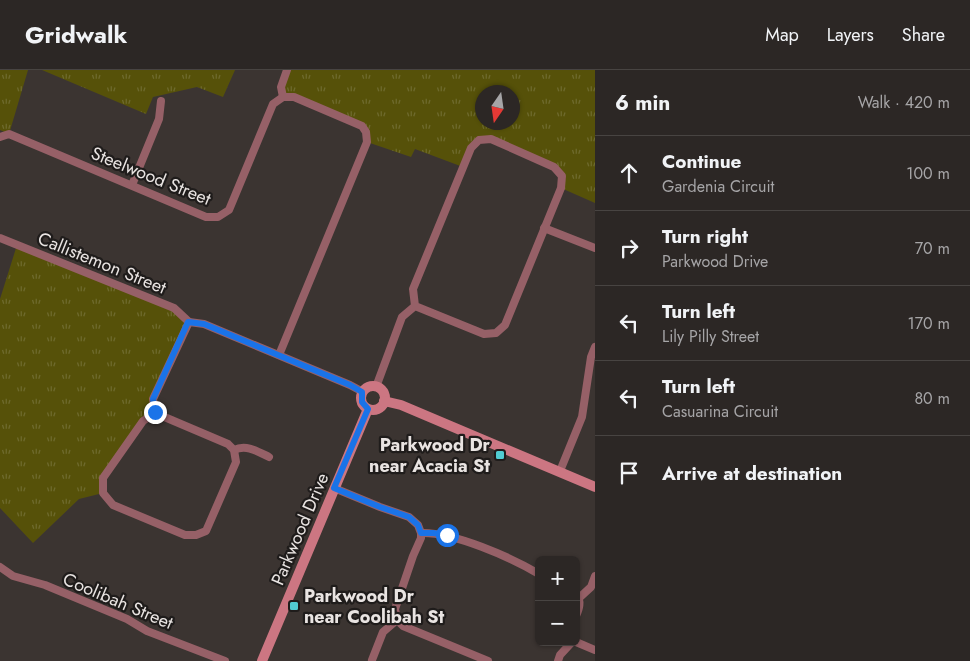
<!DOCTYPE html>
<html lang="en">
<head>
<meta charset="utf-8">
<style>
	:root { --surface:#2c2725; --page:#383332; --text:#f1f3f6; --muted:#a6a5a7; --line:#484442 }
	body { margin:0; font-family:Jost,sans-serif; background:var(--page); color:var(--text) }
	.controls { position:absolute; right:15px; bottom:15px; display:grid; overflow:hidden; border-radius:8px; box-shadow:0 1px 4px #0004 }
	.controls button { width:45px; height:45px; display:grid; place-items:center; padding:0; border:0; border-bottom:1px solid var(--line); background:var(--surface); color:var(--text); font:25px sans-serif }
	.compass { position:absolute; left:475px; top:15px; width:45px; height:45px; border-radius:50%; background:var(--surface); box-shadow:0 1px 4px #0004; rotate:193deg }
	.stop { position:absolute; width:15px; height:15px; margin:-11px; border:4px solid #1a73e8; border-radius:50%; background:#fff }
	.stop.end { background:#1a73e8; border-color:#fff; box-shadow:0 1px 5px #0008 }
	.list { margin:0; padding:0; list-style:none }
	h2 { display:flex; justify-content:space-between; align-items:center; height:65px; margin:0; padding:0 20px; font-size:21px }
	h2 small { font-size:16px; font-weight:400; color:var(--muted) }
	.list li { display:grid; grid-template-columns:32px 1fr auto; gap:15px; align-items:center; box-sizing:border-box; height:75px; padding:0 20px; border-top:1px solid var(--line) }
	.list b { display:block; font-size:19px; white-space:nowrap }
	.list p { margin:0; font-size:16px; white-space:nowrap; color:var(--muted) }
	.list em { font-size:16px; font-style:normal; color:var(--muted) }
	.icon { flex:none; width:28px; height:28px; fill:none; stroke:currentColor; stroke-width:2; stroke-linecap:round; stroke-linejoin:round }
	.map { position:relative; flex:none; width:595px; height:591px; overflow:hidden }
	header { display:flex; align-items:center; gap:30px; box-sizing:border-box; height:70px; padding:0 25px; background:var(--surface); border-bottom:1px solid var(--line) }
	header strong { font-size:24px }
	nav { display:flex; gap:28px; margin-inline-start:auto; font-size:18px }
	main { display:flex }
	aside { flex:1; background:var(--surface) }
	.map>svg:first-child { display:block }
</style>
</head>
<body>
<header>
<strong>Gridwalk</strong>
<nav><a>Map</a><a>Layers</a><a>Share</a></nav>
</header>
<main>
<div class="map">
<svg width="595" height="591" viewBox="0 0 595 591">
	<defs>
		<pattern id="park-tufts" width="24" height="20" patternUnits="userSpaceOnUse" patternTransform="scale(1.25)"><rect width="24" height="20" fill="#565109"/><path d="M3 7l-1-3M5 7V3M7 7l1-3M15 17l-1-3M17 17v-4M19 17l1-3" fill="none" stroke="#6e6a2d"/></pattern>
	</defs>
	<rect width="100%" height="100%" fill="#3b3431"/>
	<!-- park -->
	<g fill="url(#park-tufts)" fill-rule="evenodd">
		<polygon points="0,0 28,0 9,64 0,60"/>
		<polygon points="42,0 235,0 223,27 197,17 153,27 146,44"/>
		<path d="M287,0h308v133l-34,-15 1,-12 -8,-9 -63,-27h-12l-16,27 -48,-18 -4,8 -44,-15 -5,-17 -79,-28zM482,22h30v30h-30z"/>
		<polygon points="17,175 174,238 189,252 153,329 155,343 143,351 104,408 103,423 79,429 33,473 0,438 0,229"/>
	</g>
	<g fill="none" stroke-linecap="round" stroke-linejoin="round">
		<!-- street -->
		<g stroke="#966067" stroke-width="8">
			<polyline points="283,27 281,17 287,0"/>
			<polyline points="0,67 9,64 206,147 218,147 229,140 273,34 283,27 294,27 362,56 366,62 367,72 279,285"/>
			<polyline points="132,115 159,49 161,31"/>
			<polyline points="544,158 595,178"/>
			<polyline points="0,168 174,238 189,252"/>
			<polyline points="189,252 204,254 350,315 363,322"/>
			<polyline points="376,317 402,247 415,236 413,219 471,78 479,70 491,69 554,97 562,106 561,118 505,255 496,263 484,264 415,236"/>
			<polyline points="155,343 228,374 234,380 236,392 206,461 196,465 185,465 113,435 103,423 103,408 143,351 155,343 153,329 189,252"/>
			<path d="M234,380c12,-6 23,1 35,7"/>
			<polyline points="560,401 582,347 591,287 595,277"/>
			<polyline points="334,418 380,437 409,447 418,455 421,463 421,468 413,486 395,539 397,550 403,556 488,591"/>
			<path d="M421,463c33,-1 89,24 118,41"/>
			<polyline points="0,497 13,506 45,515 127,549 147,561 225,591"/>
			<path d="M576,524c6,7 3,15 0,22"/>
			<polyline points="579,528 591,517 595,506"/>
			<polyline points="576,572 595,580"/>
			<polyline points="372,590 383,562 397,550"/>
			<polyline points="558,591 560,585 572,572"/>
		</g>
		<!-- secondary -->
		<g stroke="#cc7682" stroke-width="10">
			<circle cx="373" cy="328" r="12"/>
			<polyline points="384,331 401,335 595,417"/>
			<polyline points="262,591 368,339"/>
		</g>
	</g>
	<g fill="none" stroke-linecap="round" stroke-linejoin="round">
		<!-- route -->
		<polyline stroke="#1a73e8" stroke-width="6" points="155,342 153,329 188,252 204,254 350,315 362,322 362,332 368,339 334,418 380,437 409,447 418,455 421,463 433,463 447,465"/>
	</g>
	<!-- markers -->
	<g fill="#51ccd2" stroke="#1f1c1b" stroke-width="2">
		<rect x="495" y="380" width="10" height="10" rx="2.5"/>
		<rect x="289" y="531" width="10" height="10" rx="2.5"/>
	</g>
	<g text-anchor="middle" stroke-width="4.5" stroke-linejoin="round" paint-order="stroke">
		<!-- street labels -->
		<g font-size="18" fill="#e9e4e2" stroke="#1f1c1b">
			<text transform="translate(151 106) rotate(22)" y="6">Steelwood Street</text>
			<text transform="translate(102 193) rotate(22)" y="6">Callistemon Street</text>
			<text transform="translate(300 459) rotate(-67)" y="6">Parkwood Drive</text>
			<text transform="translate(118 531) rotate(23)" y="6">Coolibah Street</text>
		</g>
		<!-- poi labels -->
		<g font-size="18" font-weight="bold" fill="#e9e4e2" stroke="#1f1c1b" text-anchor="end">
			<text x="490" y="381">Parkwood Dr<tspan x="490" dy="21">near Acacia St</tspan></text>
			<text x="304" y="532" text-anchor="start">Parkwood Dr<tspan x="304" dy="21">near Coolibah St</tspan></text>
		</g>
	</g>
</svg>
<div class="controls">
<button>+</button>
<button>−</button>
</div>
<svg class="compass" viewBox="-18 -18 36 36"><path d="M0-13l5 13h-10z" fill="#e53935"/><path d="M0 13l5-13h-10z" fill="#a6a5a7"/></svg>
<div class="stop" style="left:447px;top:465px"></div>
<div class="stop end" style="left:155px;top:342px"></div>
</div>
<aside>
<h2>6 min<small>Walk · 420 m</small></h2>
<ul class="list">
<li><svg class="icon" aria-label="ahead" viewBox="0 0 24 24"><path d="M12 20V5M6 11l6-6 6 6"/></svg><div><b>Continue</b><p>Gardenia Circuit</p></div><em>100 m</em></li>
<li><svg class="icon" aria-label="right" viewBox="0 0 24 24"><path d="M7 20v-9h11M14 6l5 5-5 5"/></svg><div><b>Turn right</b><p>Parkwood Drive</p></div><em>70 m</em></li>
<li><svg class="icon" aria-label="left" viewBox="0 0 24 24"><path d="M17 20v-9H6M10 6l-5 5 5 5"/></svg><div><b>Turn left</b><p>Lily Pilly Street</p></div><em>170 m</em></li>
<li><svg class="icon" aria-label="left" viewBox="0 0 24 24"><path d="M17 20v-9H6M10 6l-5 5 5 5"/></svg><div><b>Turn left</b><p>Casuarina Circuit</p></div><em>80 m</em></li>
<li><svg class="icon" aria-label="arrive" viewBox="0 0 24 24"><path d="M6 21V4h12l-3 4 3 4H6"/></svg><div><b>Arrive at destination</b></div></li>
</ul>
</aside>
</main>
</body>
</html>
